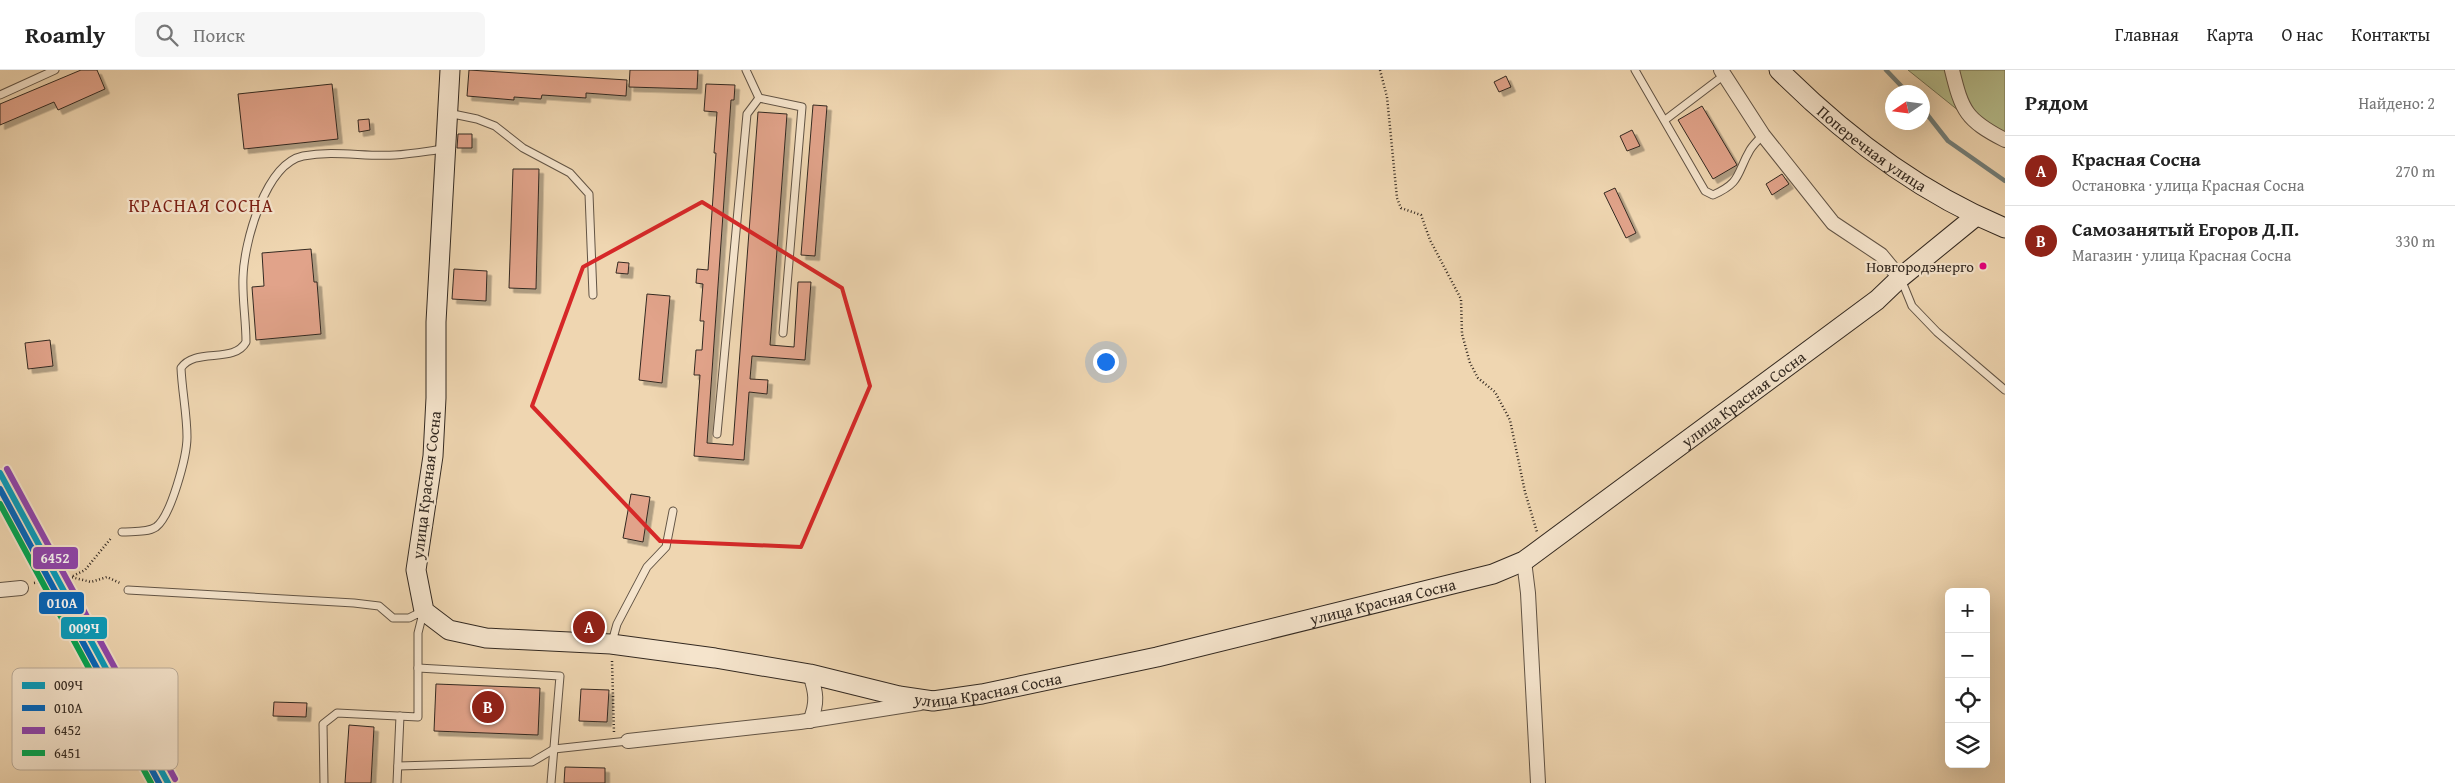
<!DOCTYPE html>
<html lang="ru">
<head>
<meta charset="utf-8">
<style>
	:root { --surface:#fff; --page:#f6f6f6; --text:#222; --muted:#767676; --line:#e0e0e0; --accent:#8f2418 }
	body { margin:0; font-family:"Gentium Book Plus",serif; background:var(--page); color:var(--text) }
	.controls { position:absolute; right:15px; bottom:15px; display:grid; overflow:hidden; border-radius:8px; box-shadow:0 5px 20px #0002 }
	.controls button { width:45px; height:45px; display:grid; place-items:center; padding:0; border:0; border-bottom:1px solid var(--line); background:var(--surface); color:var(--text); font:25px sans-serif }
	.compass { position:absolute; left:1885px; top:15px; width:45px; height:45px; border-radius:50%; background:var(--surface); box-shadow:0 5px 20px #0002; rotate:257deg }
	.you { position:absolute; left:1105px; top:291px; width:18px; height:18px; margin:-12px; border:4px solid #fff; border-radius:50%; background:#1a73e8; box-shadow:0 0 0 8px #1a73e833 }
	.badge { display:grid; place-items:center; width:32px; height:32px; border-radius:50%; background:var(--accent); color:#fff; font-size:16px; font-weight:700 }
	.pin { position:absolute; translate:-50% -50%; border:2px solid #fff; box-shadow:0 1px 5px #0006 }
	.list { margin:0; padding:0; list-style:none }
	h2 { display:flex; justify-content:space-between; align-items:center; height:65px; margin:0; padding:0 20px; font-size:21px }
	h2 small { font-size:16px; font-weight:400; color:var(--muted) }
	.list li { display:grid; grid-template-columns:32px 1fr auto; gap:15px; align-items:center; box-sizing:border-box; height:70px; padding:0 20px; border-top:1px solid var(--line) }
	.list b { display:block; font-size:19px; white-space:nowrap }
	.list p { margin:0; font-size:16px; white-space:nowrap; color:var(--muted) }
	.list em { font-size:16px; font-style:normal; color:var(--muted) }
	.icon { flex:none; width:28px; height:28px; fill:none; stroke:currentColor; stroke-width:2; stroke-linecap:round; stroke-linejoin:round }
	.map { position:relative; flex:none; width:2005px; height:713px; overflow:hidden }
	header { display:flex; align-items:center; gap:30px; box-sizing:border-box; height:70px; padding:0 25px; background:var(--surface); border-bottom:1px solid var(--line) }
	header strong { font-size:24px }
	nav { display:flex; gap:28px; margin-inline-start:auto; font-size:18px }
	.search { width:350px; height:45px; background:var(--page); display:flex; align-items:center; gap:12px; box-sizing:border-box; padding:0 18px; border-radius:8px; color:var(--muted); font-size:19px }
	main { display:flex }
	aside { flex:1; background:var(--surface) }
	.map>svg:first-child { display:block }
</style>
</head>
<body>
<header>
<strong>Roamly</strong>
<div class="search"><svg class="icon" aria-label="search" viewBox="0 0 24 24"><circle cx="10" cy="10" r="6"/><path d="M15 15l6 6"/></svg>Поиск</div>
<nav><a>Главная</a><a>Карта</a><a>О нас</a><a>Контакты</a></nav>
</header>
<main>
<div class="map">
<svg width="2005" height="713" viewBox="0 0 2005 713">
	<defs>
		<filter id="shadow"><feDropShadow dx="4.5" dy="4.5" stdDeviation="0" flood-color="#0004"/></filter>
	</defs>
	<rect width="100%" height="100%" fill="#efd6b1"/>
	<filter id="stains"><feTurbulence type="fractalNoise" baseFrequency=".004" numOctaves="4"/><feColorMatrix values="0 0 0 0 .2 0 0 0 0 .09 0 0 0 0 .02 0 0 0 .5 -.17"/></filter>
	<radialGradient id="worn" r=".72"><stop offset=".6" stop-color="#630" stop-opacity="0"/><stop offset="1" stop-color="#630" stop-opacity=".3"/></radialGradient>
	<!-- green -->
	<polygon fill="#b6be8d" stroke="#747457" points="1908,0 2005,0 2005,78"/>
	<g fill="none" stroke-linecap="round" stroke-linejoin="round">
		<!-- stream -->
		<g stroke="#727e79" stroke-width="4.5">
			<polyline points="1886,0 1907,22"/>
			<polyline points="1922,38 1948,71 2005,111"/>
		</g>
	</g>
	<!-- building -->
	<g fill="#e1a38a" stroke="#332921" filter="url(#shadow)">
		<polygon points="81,0 97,0 105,19 58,40 54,32 0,55 0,34"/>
		<polygon points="469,0 627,10 626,26 586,23 586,28 542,25 541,29 514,27 514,30 467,26"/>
		<polygon points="630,0 698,0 697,19 629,17"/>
		<polygon points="1506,6 1511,17 1499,22 1494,12"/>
		<polygon points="332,14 338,69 244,79 238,24"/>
		<polygon points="706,14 735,15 734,30 731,30 707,373 733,375 758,42 787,44 770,275 794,277 798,212 811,212 805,290 752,286 750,309 768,310 767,324 749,322 744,390 694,386 700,305 694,305 696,280 702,280 704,251 700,251 703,214 696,213 697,199 708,200 716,83 714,83 717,42 704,41"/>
		<polygon points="813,35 827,36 815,186 801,185"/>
		<polygon points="1702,36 1737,95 1713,109 1678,50"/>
		<polygon points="369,49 370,60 359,62 358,50"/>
		<polygon points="1632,60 1640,76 1627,81 1620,66"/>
		<polygon points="458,64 472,64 472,78 457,78"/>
		<polygon points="513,99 539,99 536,219 509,218"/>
		<polygon points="1782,104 1789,114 1772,125 1766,114"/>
		<polygon points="1615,118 1636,163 1626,168 1604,123"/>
		<polygon points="311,179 314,212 317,212 321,264 256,270 252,217 264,216 262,183"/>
		<polygon points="618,192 629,193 628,204 616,203"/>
		<polygon points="454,199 487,201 486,231 452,229"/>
		<polygon points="647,224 670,226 662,313 639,310"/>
		<polygon points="50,270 53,296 28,299 25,273"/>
		<polygon points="631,424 650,427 643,472 623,468"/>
		<polygon points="436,614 540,618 538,665 434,661"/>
		<polygon points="581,619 609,620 607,652 579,651"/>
		<polygon points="274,632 307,633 306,647 273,646"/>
		<polygon points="349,655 374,657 371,713 345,713"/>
		<polygon points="565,697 605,698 605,713 564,713"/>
	</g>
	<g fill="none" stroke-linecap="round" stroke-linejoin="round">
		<defs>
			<g id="lane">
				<polyline points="746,0 759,28"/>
				<path d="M1635,0l70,121 8,4c29,-13 23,-21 37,-45 3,-5 8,-10 13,-15"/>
				<polyline points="0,25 55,0"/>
				<polyline points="759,28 802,37 783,263"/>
				<polyline points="448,43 477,49 495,56 523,78 570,103 589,124 593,225"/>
				<polyline points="1665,50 1723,6"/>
				<polyline points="1901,209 1912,236 1937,262 2005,320"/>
				<polyline points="717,364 747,44 759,28"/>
				<path d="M122,462c10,-1 25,1 34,-5 15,-11 31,-71 31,-90 0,-23 -5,-46 -6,-69 14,-21 53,-4 65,-26 0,-22 -4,-44 -3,-65 1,-34 22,-113 60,-121 32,-6 61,1 92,-1 16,-1 33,-4 49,-6"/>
				<polyline points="128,520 354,533 379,536 393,548 409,548 423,541"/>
				<polyline points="612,572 617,554 647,497 666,477 673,441"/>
				<polyline points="418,598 560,606 551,713"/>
				<polyline points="398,696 532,692 554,679 628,671"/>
				<polyline points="324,713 323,654 337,643 418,647 418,563 423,543"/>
				<polyline points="397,713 400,646"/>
			</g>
			<g id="street">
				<polyline points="1721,0 1763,65 1833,153 1881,185 1900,208"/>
				<path d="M1952,0c10,41 14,50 53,70"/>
				<polyline points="1524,491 1528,523 1538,713"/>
				<polyline points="0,520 21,518"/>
				<path d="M810,651c8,-18 6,-29 0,-47"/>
				<polyline points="628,671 800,652 920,633"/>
			</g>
			<g id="secondary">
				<path id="s1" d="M450,0l-14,252v76l-3,58 -17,114 8,41 25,19 37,8 125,6 104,14 95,16 89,22 34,5 49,-7 175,-37 336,-83 31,-13 353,-261 23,-22 76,-62"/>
				<path id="s2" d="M1779,0c65,65 141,123 226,158"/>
			</g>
		</defs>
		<!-- lane casing -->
		<use href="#lane" stroke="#625445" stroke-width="9"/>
		<!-- street casing -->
		<use href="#street" stroke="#625445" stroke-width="16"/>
		<!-- secondary casing -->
		<use href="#secondary" stroke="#332921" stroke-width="21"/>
		<!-- path -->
		<g stroke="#332921" stroke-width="2.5" stroke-dasharray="1 2.5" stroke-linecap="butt">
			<polyline points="1380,0 1387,27 1397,128 1401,138 1421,145 1430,170 1461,229 1462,264 1470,293 1478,308 1495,322 1510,350 1525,422 1537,462"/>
			<polyline points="73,506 85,500 112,467"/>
			<polyline points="34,513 71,507 91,512 107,507 120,513"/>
			<polyline points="612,591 614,663"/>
		</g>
		<!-- lane -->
		<use href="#lane" stroke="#f5e4cc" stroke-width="7"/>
		<!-- street -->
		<use href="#street" stroke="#f5e4cc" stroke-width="14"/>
		<!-- secondary -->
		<use href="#secondary" stroke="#f5e4cc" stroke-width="19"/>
		<defs>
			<polyline id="rail-1" points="0,403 168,713"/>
			<polyline id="rail-2" points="0,419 159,713"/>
			<polyline id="rail-3" points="7,399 175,709"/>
			<polyline id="rail-4" points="0,434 151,713"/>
		</defs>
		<!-- rail-1 casing -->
		<use href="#rail-1" stroke="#f5e4cc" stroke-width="10"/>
		<!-- rail-2 casing -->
		<use href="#rail-2" stroke="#f5e4cc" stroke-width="10"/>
		<!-- rail-3 casing -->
		<use href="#rail-3" stroke="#f5e4cc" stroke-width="10"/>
		<!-- rail-4 casing -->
		<use href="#rail-4" stroke="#f5e4cc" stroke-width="10"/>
		<!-- rail-1 -->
		<use href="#rail-1" stroke="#059cbd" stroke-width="6"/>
		<!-- rail-2 -->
		<use href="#rail-2" stroke="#0065bd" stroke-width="6"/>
		<!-- rail-3 -->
		<use href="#rail-3" stroke="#8e44ad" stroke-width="6"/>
		<!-- rail-4 -->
		<use href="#rail-4" stroke="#00a651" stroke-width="6"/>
	</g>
	<!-- marked area -->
	<path fill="none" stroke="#d62828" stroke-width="4" stroke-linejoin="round" d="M702,132l140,86 28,98 -69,161 -141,-6 -128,-135 51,-139z"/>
	<!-- markers -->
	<circle fill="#e5007d" stroke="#f5e4cc" stroke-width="2" cx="1983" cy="196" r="4.5"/>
	<g text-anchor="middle" stroke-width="4.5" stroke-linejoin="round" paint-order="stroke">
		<!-- bus labels -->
		<g font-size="15" fill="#332921" stroke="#f5e4cc" text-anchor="end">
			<text x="1974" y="202">Новгородэнерго</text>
		</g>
		<!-- street labels -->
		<g font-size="16" fill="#332921" stroke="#f5e4cc">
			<text dy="6" stroke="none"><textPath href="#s2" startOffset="122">Поперечная улица</textPath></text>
			<text dy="6" stroke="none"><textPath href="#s1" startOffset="1946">улица Красная Сосна</textPath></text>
			<text transform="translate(426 415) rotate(-83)" y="6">улица Красная Сосна</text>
			<text dy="6" stroke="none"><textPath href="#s1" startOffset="1526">улица Красная Сосна</textPath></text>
			<text dy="6" stroke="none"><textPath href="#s1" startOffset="1121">улица Красная Сосна</textPath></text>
		</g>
		<!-- neighbourhood labels -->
		<g font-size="18" letter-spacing="1" fill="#7a1f14" stroke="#f5e4cc">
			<text x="201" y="142">КРАСНАЯ СОСНА</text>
		</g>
	</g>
	<!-- legend -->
	<rect x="12" y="598" width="166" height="102" rx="8" fill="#f5e4cc" stroke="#bbac99" stroke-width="1"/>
	<rect x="22" y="612" width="23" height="7" fill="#059cbd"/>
	<rect x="22" y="635" width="23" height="6" fill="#0065bd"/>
	<rect x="22" y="657" width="23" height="7" fill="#8e44ad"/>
	<rect x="22" y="680" width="23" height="6" fill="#00a651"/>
	<g font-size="14" fill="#332921">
		<text x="54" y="620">009Ч</text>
		<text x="54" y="643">010А</text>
		<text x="54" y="665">6452</text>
		<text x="54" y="688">6451</text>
	</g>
	<g stroke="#f5e4cc" stroke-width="2">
		<rect x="32" y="476" width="47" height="24" rx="5" fill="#8e44ad"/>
		<rect x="38" y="521" width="47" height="24" rx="5" fill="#0065bd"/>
		<rect x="60" y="546" width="48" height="24" rx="5" fill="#059cbd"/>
	</g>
	<g font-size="14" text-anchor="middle" font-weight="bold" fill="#fff">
		<text x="55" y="493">6452</text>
		<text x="62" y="538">010А</text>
		<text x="84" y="563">009Ч</text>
	</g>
	<rect width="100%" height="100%" filter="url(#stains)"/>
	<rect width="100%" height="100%" fill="url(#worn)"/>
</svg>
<div class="controls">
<button>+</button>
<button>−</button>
<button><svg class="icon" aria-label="locate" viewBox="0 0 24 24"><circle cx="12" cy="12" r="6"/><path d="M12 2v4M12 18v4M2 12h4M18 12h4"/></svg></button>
<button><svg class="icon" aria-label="layers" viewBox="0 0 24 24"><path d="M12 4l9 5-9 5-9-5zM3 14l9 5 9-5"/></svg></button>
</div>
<svg class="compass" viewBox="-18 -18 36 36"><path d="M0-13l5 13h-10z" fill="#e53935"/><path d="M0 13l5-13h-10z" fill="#767676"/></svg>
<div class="you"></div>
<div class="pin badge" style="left:589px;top:557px">A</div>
<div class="pin badge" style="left:488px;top:637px">B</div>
</div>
<aside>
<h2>Рядом<small>Найдено: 2</small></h2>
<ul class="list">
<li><span class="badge">A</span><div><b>Красная Сосна</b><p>Остановка · улица Красная Сосна</p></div><em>270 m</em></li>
<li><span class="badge">B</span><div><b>Самозанятый Егоров Д.П.</b><p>Магазин · улица Красная Сосна</p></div><em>330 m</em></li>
</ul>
</aside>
</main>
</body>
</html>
